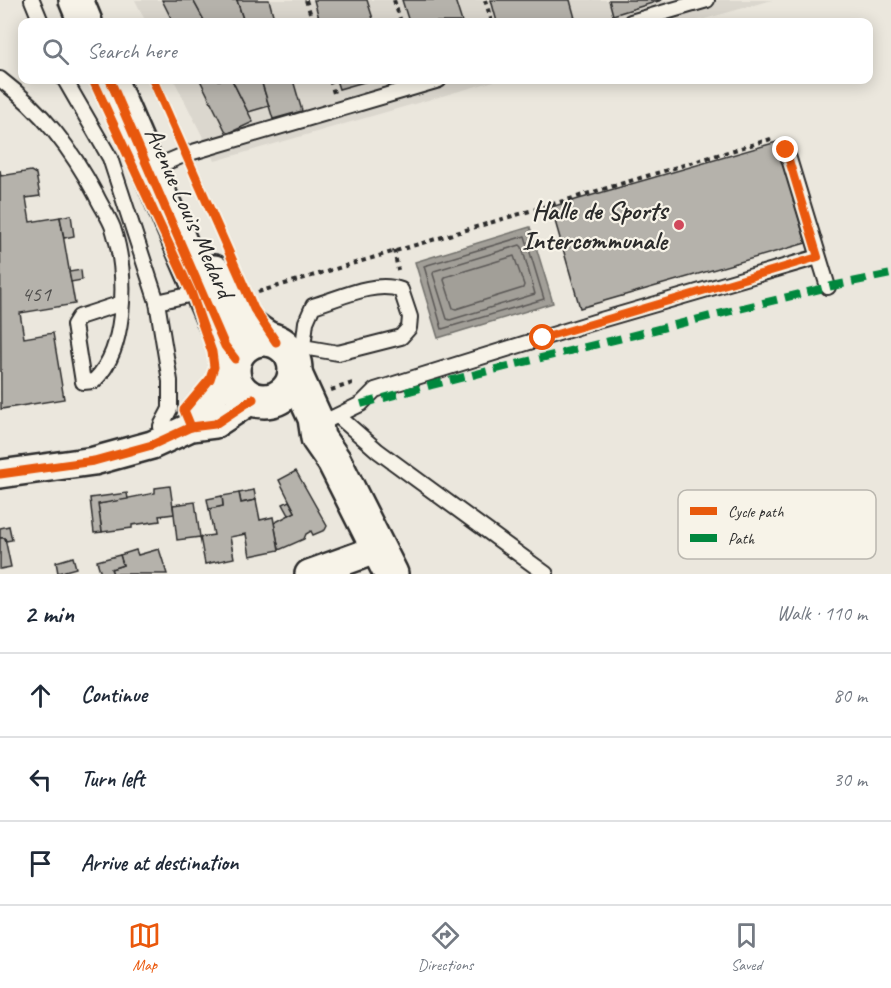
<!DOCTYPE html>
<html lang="en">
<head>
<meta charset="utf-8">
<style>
	:root { --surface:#fff; --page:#f6f6f7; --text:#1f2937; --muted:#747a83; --line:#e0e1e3; --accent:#ea580c }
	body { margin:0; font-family:Caveat,sans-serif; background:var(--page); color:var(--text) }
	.stop { position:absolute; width:18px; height:18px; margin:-14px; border:4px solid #ea580c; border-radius:50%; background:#fff }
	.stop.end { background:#ea580c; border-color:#fff; box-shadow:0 2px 6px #0008 }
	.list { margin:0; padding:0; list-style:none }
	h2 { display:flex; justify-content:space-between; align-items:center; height:78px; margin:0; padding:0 24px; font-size:26px }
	h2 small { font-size:20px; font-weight:400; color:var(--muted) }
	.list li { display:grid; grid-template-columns:39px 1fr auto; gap:18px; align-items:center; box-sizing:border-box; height:84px; padding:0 24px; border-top:2px solid var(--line) }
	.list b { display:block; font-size:22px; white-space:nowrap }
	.list em { font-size:20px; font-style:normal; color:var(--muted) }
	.icon { flex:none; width:33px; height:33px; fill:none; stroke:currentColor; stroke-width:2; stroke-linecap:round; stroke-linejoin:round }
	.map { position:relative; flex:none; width:891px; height:574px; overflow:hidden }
	.search { position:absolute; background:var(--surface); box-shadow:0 3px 15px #0003; left:18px; right:18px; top:18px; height:66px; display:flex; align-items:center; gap:15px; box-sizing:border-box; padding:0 21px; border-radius:12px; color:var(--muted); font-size:22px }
	.sheet { height:330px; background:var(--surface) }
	nav { display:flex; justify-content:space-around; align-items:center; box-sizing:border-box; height:84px; border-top:2px solid var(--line); background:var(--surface); font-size:16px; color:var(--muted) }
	nav a { display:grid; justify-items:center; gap:3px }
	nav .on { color:var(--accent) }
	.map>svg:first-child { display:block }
</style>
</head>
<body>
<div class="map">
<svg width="891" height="574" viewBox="0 0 891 574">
	<rect width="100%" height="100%" fill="#ebe7dd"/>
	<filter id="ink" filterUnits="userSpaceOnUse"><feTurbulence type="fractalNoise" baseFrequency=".0167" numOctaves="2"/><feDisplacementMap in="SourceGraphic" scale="12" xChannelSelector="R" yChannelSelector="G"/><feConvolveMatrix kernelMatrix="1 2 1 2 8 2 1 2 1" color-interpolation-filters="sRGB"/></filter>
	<g filter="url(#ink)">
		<!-- built -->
		<g fill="#dbd7ce">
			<polygon points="135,0 772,0 694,22 146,22"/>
			<polygon points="174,80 498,80 215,161"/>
		</g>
		<!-- water -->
		<polygon fill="#a29f98" stroke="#72716c" stroke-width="1.5" points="530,227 553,303 438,338 415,262"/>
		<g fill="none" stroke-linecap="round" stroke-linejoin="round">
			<!-- shore -->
			<g stroke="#5b5957" stroke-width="1.5">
				<polygon points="525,236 544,299 442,329 424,266"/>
				<polygon points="520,245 522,247 535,294 450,320 447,319 433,274 434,271"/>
				<polygon points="514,256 524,285 523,288 456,309 453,308 444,280 445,277"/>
			</g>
		</g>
		<!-- building -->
		<g fill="#b5b2ab" stroke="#2b2b2b" stroke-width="1.5">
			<polygon points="162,0 193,0 205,22 173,22"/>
			<polygon points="193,0 237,0 244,22 205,22"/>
			<polygon points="237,0 269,0 275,22 244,22"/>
			<polygon points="314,0 367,0 374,22 320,22"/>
			<polygon points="402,0 455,0 462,22 409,22"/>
			<polygon points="491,0 570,0 576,22 497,22"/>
			<polygon points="609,0 662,0 613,15"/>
			<polygon points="200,80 232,80 253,122 227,134"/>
			<polygon points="232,80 261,80 269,106 248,112"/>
			<polygon points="261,80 293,80 302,111 273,119"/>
			<polygon points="336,80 371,80 339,89"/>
			<polygon points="777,142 806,243 580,308 551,207"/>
			<polygon points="0,170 1,176 31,171 36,174 40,196 26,198 30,222 60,217 75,304 20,313 24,338 53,333 64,399 1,409"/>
			<polygon points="71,215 74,236 64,238 60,217"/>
			<polygon points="81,270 82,280 71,282 69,272"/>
			<polygon points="296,471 327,526 325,530 313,535 311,531 306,534 304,539 279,550 274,523 295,512 279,480"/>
			<polygon points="170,486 174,514 159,516 160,521 132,525 132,528 102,532 98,504 155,493 155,488"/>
			<polygon points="254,490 256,500 241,503 239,493"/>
			<polygon points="127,493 128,499 98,504 102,532 94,533 90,498"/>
			<polygon points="239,493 241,503 256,500 260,520 273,517 279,550 250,556 246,534 230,537 234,558 205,564 200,537 214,535 209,509 223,506 222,496"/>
			<polygon points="222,496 223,506 209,509 207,499"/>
			<polygon points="289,501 295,512 289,515 283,504"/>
			<polygon points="195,502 200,537 177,540 173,505"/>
			<polygon points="9,526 12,540 6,541 5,538 0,538 0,528"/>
			<polygon points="0,538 5,538 11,567 0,569"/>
			<polygon points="159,549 167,574 113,574 111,569 123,565 120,555 136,550 138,555"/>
			<polygon points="120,555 123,565 111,569 113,574 101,574 97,561"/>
			<polygon points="73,557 76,568 58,573 56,562"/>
		</g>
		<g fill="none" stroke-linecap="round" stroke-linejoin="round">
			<defs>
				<g id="service">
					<polyline points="32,0 41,22"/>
					<polyline points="631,22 707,0"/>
					<path d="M0,79c43,33 71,69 96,116 5,11 13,22 17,33 9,27 11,59 8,87 -3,25 -9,48 -27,66l-11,1 -9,-57 5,-8 43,-14"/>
					<polyline points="65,80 110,158 157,302 170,381 170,409 161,426 162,440"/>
					<polyline points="786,149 828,287"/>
					<polyline points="167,162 186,154 439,80"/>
					<polyline points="157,302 184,296 201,289"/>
					<path d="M291,355l12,-8 35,6 63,-16 8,-9 1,-11 -9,-27c-26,-10 -61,8 -88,16l-7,16 -3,25"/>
					<polyline points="338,416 378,451 546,574"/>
					<polyline points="322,431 328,420 361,404 375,390 594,322 818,257"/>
				</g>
				<g id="minor">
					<polyline points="191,427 202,409 233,372"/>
					<polyline points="0,474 94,461 152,445 191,427 215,424 253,399"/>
					<polyline points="309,574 378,549"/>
				</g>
				<g id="tertiary">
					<polyline points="76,0 85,22"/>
					<polyline points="110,80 225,346 235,359"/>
					<path d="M214,272c17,33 22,46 54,67"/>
					<circle cx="264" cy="370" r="31"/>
					<polyline points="295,374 315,418 318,438 334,461 391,574"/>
				</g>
			</defs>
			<!-- service casing -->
			<use href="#service" stroke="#2b2b2b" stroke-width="18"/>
			<!-- minor casing -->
			<use href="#minor" stroke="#2b2b2b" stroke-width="32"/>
			<!-- tertiary casing -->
			<use href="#tertiary" stroke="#2b2b2b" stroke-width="38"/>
			<!-- path -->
			<g stroke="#2b2b2b" stroke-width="4" stroke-dasharray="4.5 4.5" stroke-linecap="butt">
				<polyline points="306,0 313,22"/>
				<polyline points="394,0 401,22"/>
				<polyline points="485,0 492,22"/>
				<polyline points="330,80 334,93"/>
				<polyline points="394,250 398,270"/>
				<polyline points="258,292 771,139"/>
				<polyline points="331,390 356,382"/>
			</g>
			<!-- service -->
			<use href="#service" stroke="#f7f3e8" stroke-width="14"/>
			<!-- minor -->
			<use href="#minor" stroke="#f7f3e8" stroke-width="27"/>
			<!-- tertiary -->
			<use href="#tertiary" stroke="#f7f3e8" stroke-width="33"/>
			<!-- quiet -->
			<polyline stroke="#00873e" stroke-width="8" stroke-dasharray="15 8" stroke-linecap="butt" points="361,404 432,385 832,286 891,274"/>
			<defs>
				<g id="cycleway">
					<polyline points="93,80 191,292 212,352 214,367 210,379 184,410 191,427"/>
					<polyline points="110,80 225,346 235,359"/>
					<polyline points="153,80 254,309 276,342"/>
					<polyline points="0,474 94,461 152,445 191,427 215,424 253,399"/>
				</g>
			</defs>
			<!-- cycleway casing -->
			<use href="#cycleway" stroke="#f7f3e8" stroke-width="13"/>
			<!-- cycleway -->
			<use href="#cycleway" stroke="#e8590c" stroke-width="9"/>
		</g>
	</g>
	<g fill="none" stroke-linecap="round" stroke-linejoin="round" filter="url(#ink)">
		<!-- route -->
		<polyline stroke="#ea580c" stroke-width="8" points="543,338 818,257 786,150"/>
	</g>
	<!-- markers -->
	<circle fill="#d1495b" stroke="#f7f3e8" stroke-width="2" cx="679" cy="225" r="6"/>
	<g text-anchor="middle" stroke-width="4.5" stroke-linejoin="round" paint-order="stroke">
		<!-- number labels -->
		<g font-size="22" fill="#4e4d4b">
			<text x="36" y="301">451</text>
		</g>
		<!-- poi labels -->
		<g font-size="26" font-weight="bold" fill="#2b2b2b" stroke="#f7f3e8" text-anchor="end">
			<text x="667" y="219">Halle de Sports<tspan x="667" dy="30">Intercommunale</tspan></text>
		</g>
		<!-- street labels -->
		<g font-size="26" fill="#2b2b2b" stroke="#f7f3e8">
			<text transform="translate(190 212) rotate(66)" y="9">Avenue Louis Medard</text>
		</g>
	</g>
	<!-- legend -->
	<rect x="678" y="490" width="198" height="69" rx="9" fill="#f7f3e8" stroke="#bab7af" stroke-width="1.5"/>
	<rect x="690" y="507" width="27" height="8" fill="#e8590c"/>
	<rect x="690" y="534" width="27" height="8" fill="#00873e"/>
	<g font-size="16" fill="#2b2b2b">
		<text x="728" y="517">Cycle path</text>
		<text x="728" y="544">Path</text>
	</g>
</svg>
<div class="stop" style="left:543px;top:338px"></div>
<div class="stop end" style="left:786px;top:150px"></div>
<div class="search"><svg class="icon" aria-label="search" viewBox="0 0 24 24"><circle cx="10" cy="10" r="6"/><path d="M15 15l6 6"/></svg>Search here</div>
</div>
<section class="sheet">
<h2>2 min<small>Walk · 110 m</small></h2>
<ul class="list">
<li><svg class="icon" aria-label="ahead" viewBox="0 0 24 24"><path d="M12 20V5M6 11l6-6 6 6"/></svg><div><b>Continue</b></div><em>80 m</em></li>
<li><svg class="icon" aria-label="left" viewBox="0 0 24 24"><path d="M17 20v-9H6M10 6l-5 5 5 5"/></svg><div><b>Turn left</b></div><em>30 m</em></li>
<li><svg class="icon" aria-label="arrive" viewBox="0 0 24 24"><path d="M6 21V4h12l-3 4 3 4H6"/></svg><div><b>Arrive at destination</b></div></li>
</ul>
</section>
<nav>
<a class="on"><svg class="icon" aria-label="map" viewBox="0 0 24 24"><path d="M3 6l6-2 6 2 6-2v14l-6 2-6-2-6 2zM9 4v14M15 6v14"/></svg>Map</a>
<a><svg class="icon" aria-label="directions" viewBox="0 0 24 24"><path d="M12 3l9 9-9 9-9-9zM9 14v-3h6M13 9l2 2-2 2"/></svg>Directions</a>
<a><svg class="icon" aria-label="saved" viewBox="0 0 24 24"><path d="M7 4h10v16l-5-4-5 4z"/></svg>Saved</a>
</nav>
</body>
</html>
